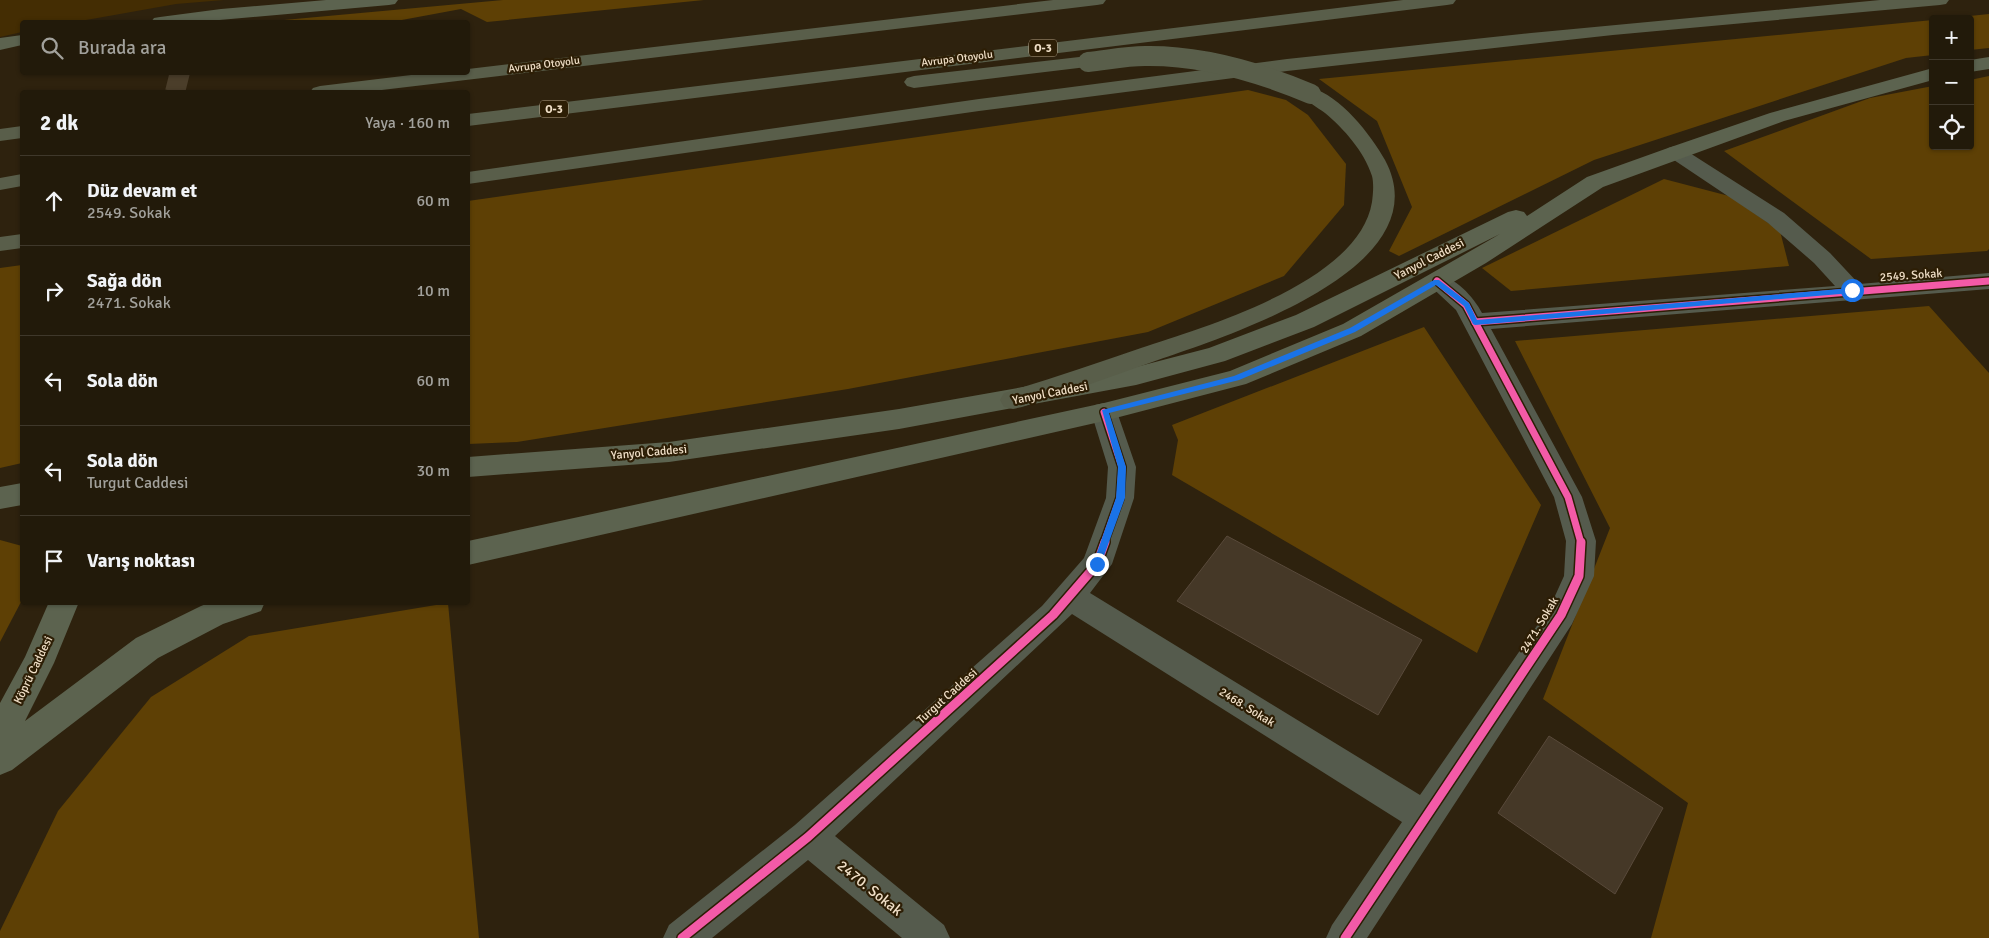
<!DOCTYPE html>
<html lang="tr">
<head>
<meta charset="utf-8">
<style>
	:root { --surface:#221a0a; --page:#2e2718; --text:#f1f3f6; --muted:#a2a19c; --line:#3f382b }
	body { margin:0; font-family:Signika,sans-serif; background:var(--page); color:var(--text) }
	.controls { position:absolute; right:15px; top:15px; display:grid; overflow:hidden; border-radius:5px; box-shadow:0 1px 4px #0004 }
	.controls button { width:45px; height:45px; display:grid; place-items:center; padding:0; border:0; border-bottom:1px solid var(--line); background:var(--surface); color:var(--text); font:25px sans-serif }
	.stop { position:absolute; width:15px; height:15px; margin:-11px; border:4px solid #1a73e8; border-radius:50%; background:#fff }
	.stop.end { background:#1a73e8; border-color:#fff; box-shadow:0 1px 5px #0008 }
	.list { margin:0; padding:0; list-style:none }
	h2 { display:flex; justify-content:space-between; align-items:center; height:65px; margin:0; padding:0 20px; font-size:21px }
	h2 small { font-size:16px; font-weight:400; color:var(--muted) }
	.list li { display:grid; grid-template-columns:32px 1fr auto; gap:15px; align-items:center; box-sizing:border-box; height:90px; padding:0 20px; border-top:1px solid var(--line) }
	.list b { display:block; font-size:19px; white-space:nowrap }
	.list p { margin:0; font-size:16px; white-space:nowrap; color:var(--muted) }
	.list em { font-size:16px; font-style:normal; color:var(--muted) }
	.icon { flex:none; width:28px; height:28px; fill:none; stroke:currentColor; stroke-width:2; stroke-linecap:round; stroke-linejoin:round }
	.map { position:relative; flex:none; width:1989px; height:938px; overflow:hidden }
	.search { position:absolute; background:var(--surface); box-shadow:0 1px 4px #0004; left:20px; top:20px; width:450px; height:55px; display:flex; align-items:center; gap:12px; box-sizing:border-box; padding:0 18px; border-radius:5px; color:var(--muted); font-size:19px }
	.panel { position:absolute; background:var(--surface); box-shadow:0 1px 4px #0004; left:20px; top:90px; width:450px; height:515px; border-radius:5px }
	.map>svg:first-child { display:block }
</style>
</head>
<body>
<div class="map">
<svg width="1989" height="938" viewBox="0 0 1989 938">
	<rect width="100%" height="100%" fill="#2e220e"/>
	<!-- built -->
	<polygon fill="#442d03" points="0,0 224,0 176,4 75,22 22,22 22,32 0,37"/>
	<!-- green -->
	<g fill="#5e4005">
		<polygon points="503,0 704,0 487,22 461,9 391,22 262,22"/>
		<polygon points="1989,14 1989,48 1970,50 1970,19 1941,19"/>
		<polygon points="1933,20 1933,55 1906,58 1594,160 1399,256 1389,251 1412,207 1377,121 1319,79"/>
		<polygon points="1989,76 1989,249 1987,251 1871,259 1724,151 1870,98 1933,86 1933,146 1970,146 1970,80"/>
		<polygon points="1248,90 1286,100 1308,115 1346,164 1344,205 1284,276 1148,332 848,389 517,442 468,444 468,201"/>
		<polygon points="1664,179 1729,196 1780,231 1789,266 1511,291 1482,268"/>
		<polygon points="22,265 22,463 0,468 0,268"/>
		<polygon points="1929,306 1989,373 1989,938 1651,938 1688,803 1543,699 1610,528 1515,341"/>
		<polygon points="1424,327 1541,505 1477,653 1172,475 1178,440 1172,425"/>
		<polygon points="0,540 22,546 22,600 0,642"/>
		<polygon points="448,603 479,938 0,938 0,931 58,811 151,697 249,636"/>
	</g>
	<!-- building -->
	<g fill="#453827" stroke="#594a3b">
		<polygon points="1227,536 1422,640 1378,715 1177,601"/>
		<polygon points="1549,736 1663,808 1615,894 1498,813"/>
	</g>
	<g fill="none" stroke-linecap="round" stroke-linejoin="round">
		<!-- major-tunnel -->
		<polyline stroke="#4b3e2a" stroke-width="20" stroke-dasharray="20 10" stroke-linecap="butt" points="175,92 180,72"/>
		<!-- minor -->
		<path fill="#555b4d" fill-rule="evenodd" d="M1675,146l7,2 102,65 46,40 29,31 130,-11v16l-498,40 91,168 14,44 -2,35 -22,48 -205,314h-41l6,-13 70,-103 -330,-208 -237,222 109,89 6,13h-48l-94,-78 -96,78h-49l6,-13 126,-100 247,-219 42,-48 22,-60 2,-31 -17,-55 4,-7 9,-2 9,2 4,7 19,55 -2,31 -22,66 -22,29 330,202 130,-188 14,-31 2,-35 -12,-44 -98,-187 -31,-29 4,-5c21,-6 44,20 53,37l353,-27 -21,-23 -46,-40 -100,-67 -3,-4 3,-4z"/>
		<!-- major -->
		<g fill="#5c634f" fill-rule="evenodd">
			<polygon points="326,0 398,0 395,4 389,5 197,22 151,22 154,18 160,17 221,9"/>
			<polygon points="22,35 22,45 0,50 0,38"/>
			<polygon points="1989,57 1989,69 1970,72 1970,60"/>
			<polygon points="1933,68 1933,80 1784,121 1603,187 1486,263 1361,336 1246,384 1104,421 468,565 468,541 1104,403 1230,371 1343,324 1500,234 1314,327 1225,361 1136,385 899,429 669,462 468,477 468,457 669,442 899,409 1136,367 1209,348 1296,315 1508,212 1516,210 1524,212 1527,216 1587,177 1668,148 1770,113"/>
			<polygon points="22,483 22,505 0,509 0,487"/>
			<polygon points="49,602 79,602 54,663 25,721 136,638 201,606 211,602 265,602 261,611 223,624 158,658 12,770 0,775 0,703 25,657"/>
		</g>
		<!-- highway -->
		<g fill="#595e4a" fill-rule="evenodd">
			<polygon points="1053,0 1106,0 1103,4 1097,5 365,92 310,92 313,88 320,86 436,72 468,72 468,69"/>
			<polygon points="1403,0 1456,0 1453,4 1447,5 468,126 468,114"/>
			<polygon points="1880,0 1949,0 1946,4 1940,5 1613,35 1287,71 979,111 468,184 468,172 979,99 1287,59 1531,33"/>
			<polygon points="1088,56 1095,58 1097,62 1095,66 914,88 907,86 904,82 907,78 914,76"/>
			<path d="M1311,88c29,7 60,47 74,72 58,108 -158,176 -227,200 -45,16 -90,32 -136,47l-9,2 -9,-2 -4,-7 4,-7c46,-14 91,-29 137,-45 66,-22 218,-66 231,-146 1,-8 2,-18 0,-26 -8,-25 -28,-47 -47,-63 -8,-6 -18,-11 -24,-19l3,-4z"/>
			<polygon points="22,126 22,138 0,141 0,129"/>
			<polygon points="22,174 22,186 0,190 0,178"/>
			<polygon points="22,234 22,248 0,251 0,237"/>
		</g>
		<!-- highway-bridge -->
		<path stroke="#595e4a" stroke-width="20" d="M1088,62c19,-2 38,-6 57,-6 58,-1 114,16 166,38"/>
		<defs>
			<g id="cycleway-far1">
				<polyline points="1437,281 1466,305 1568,497 1581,543"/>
				<polyline points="1475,322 1989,281"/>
				<polyline points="1104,412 1122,467 1120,498 1104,543"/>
			</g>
			<g id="cycleway">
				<polyline points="682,938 808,837 1053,615 1097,564 1105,542"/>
				<polyline points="1345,938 1561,615 1579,576 1581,542"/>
			</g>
		</defs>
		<!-- cycleway-far1 casing -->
		<use href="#cycleway-far1" stroke="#2d1e05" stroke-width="10"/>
		<!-- cycleway casing -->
		<use href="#cycleway" stroke="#2d1e05" stroke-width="12"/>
		<!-- cycleway-far1 -->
		<use href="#cycleway-far1" stroke="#f35aa7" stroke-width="7"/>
		<!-- cycleway -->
		<use href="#cycleway" stroke="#f35aa7" stroke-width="9"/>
	</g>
	<!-- route -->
	<polygon fill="#1a73e8" points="1434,280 1439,280 1469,303 1477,320 1852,288 1856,290 1852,293 1475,325 1473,324 1464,306 1436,285 1355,332 1239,380 1109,413 1126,467 1125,498 1101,564 1100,567 1094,567 1093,564 1116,498 1118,467 1102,410 1234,376 1350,328"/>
	<g text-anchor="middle" stroke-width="4.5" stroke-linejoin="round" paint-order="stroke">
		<!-- shield labels -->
		<g fill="#2d1e05" stroke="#b6a58d" stroke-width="1">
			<rect x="1029" y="39.5" width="28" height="17" rx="4"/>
			<rect x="540" y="100.5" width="28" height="17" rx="4"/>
		</g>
		<g font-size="11" font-weight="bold" fill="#f0dfc7">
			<text x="1043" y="52">O-3</text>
			<text x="554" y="113">O-3</text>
		</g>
		<!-- far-street labels -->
		<g font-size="11" fill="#f0dfc7" stroke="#2d1e05">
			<text transform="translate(957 58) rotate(-7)" y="4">Avrupa Otoyolu</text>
			<text transform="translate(544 64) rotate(-7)" y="4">Avrupa Otoyolu</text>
		</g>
		<!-- street labels -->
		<g font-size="12" fill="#f0dfc7" stroke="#2d1e05">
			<text transform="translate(1429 259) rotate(-27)" y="4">Yanyol Caddesi</text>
			<text transform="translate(1911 275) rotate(-4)" y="4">2549. Sokak</text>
			<text transform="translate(1050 393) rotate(-11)" y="4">Yanyol Caddesi</text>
			<text transform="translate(649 452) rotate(-5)" y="4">Yanyol Caddesi</text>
			<text transform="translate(1539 625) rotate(-59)" y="4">2471. Sokak</text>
			<text transform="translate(33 670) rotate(-64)" y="4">Köprü Caddesi</text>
			<text transform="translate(947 696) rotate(-42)" y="4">Turgut Caddesi</text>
			<text transform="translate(1247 707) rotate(32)" y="4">2468. Sokak</text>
		</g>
		<!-- near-street labels -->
		<g font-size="15" fill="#f0dfc7" stroke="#2d1e05">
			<text transform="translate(870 888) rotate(39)" y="5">2470. Sokak</text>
		</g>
	</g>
</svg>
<div class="controls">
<button>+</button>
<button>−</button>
<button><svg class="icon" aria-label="locate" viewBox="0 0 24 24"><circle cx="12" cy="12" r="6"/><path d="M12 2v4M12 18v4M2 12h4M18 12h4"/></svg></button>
</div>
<div class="stop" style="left:1852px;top:290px"></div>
<div class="stop end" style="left:1097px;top:564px"></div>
<div class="search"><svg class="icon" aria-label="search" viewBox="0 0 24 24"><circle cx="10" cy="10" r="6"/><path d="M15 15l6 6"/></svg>Burada ara</div>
<section class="panel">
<h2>2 dk<small>Yaya · 160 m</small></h2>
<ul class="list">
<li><svg class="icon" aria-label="ahead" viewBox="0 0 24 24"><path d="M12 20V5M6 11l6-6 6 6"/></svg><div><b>Düz devam et</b><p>2549. Sokak</p></div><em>60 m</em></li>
<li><svg class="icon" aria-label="right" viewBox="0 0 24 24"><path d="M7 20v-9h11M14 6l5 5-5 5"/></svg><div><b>Sağa dön</b><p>2471. Sokak</p></div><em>10 m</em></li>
<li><svg class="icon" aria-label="left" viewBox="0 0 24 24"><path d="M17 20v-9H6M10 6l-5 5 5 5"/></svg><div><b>Sola dön</b></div><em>60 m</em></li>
<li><svg class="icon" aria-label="left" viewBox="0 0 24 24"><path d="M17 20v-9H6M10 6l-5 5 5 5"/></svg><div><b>Sola dön</b><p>Turgut Caddesi</p></div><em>30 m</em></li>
<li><svg class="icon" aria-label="arrive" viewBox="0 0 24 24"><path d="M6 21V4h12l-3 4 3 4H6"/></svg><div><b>Varış noktası</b></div></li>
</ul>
</section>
</div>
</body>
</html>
